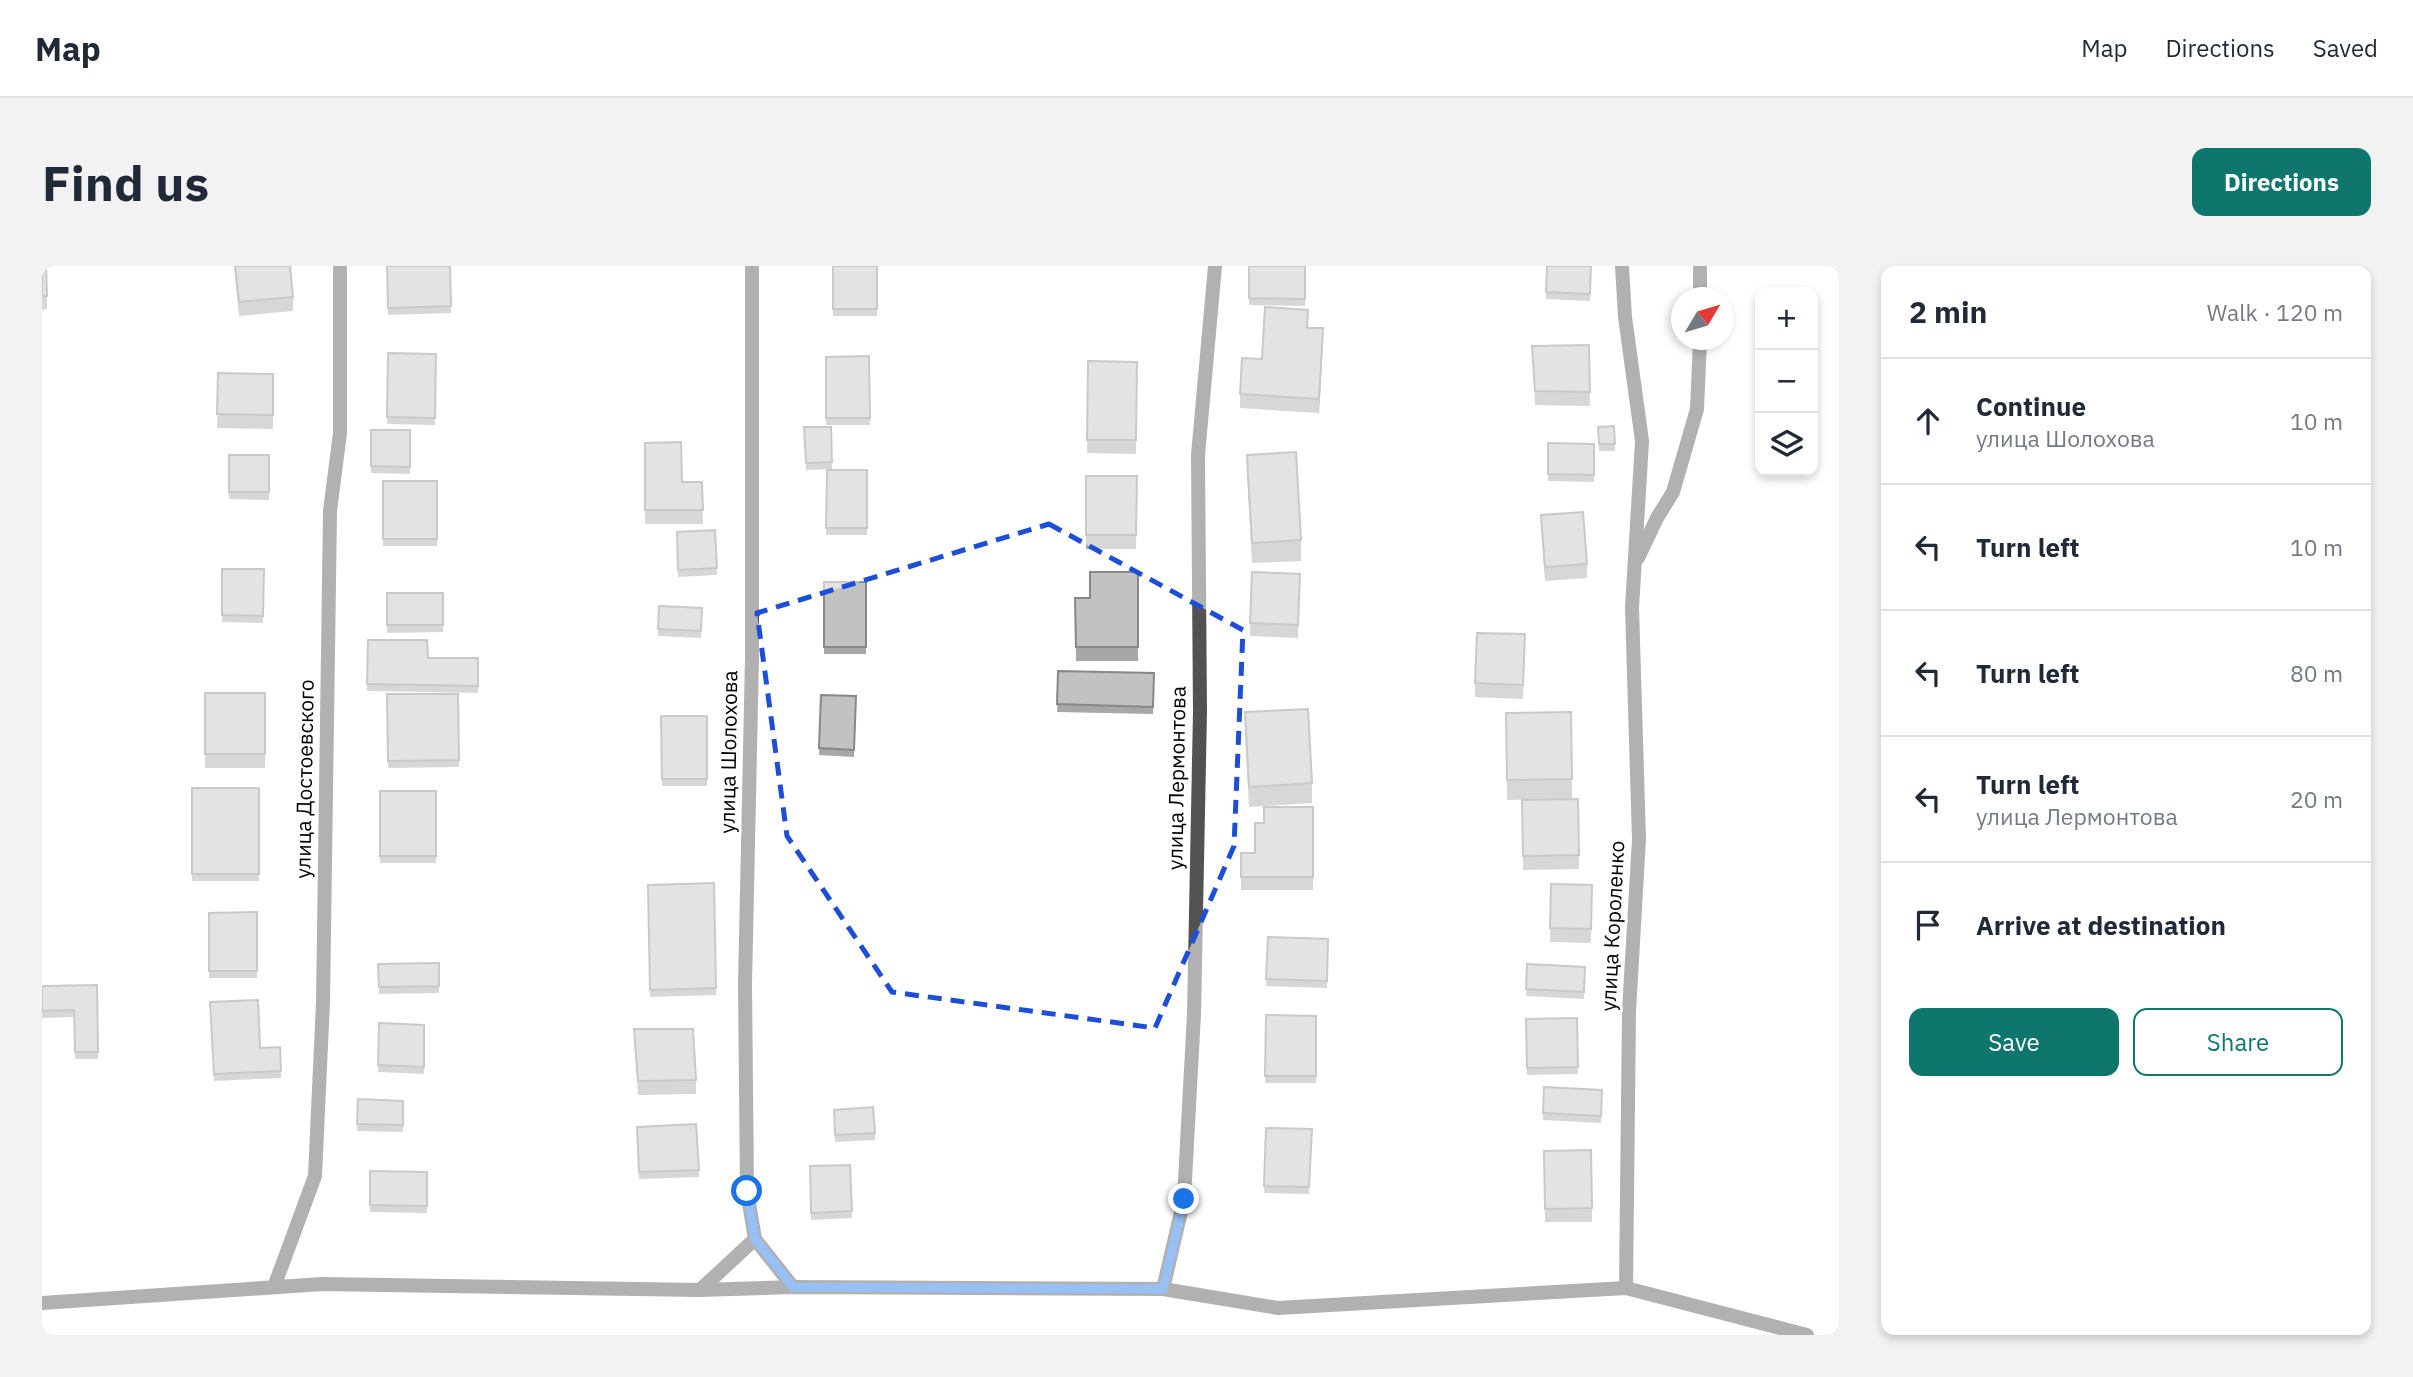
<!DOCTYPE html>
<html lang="en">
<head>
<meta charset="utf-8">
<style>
	:root { --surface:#fff; --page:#f2f2f3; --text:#1f2937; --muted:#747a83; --line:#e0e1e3; --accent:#0f766e }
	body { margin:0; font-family:"IBM Plex Sans",sans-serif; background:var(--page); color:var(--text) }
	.controls { position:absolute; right:21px; top:21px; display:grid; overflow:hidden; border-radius:14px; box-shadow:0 4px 10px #0003 }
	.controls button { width:63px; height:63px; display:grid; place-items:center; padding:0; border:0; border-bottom:2px solid var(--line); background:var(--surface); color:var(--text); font:35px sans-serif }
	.compass { position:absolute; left:1629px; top:21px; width:63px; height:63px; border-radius:50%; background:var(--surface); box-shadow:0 4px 10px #0003; rotate:52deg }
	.stop { position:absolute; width:21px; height:21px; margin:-16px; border:5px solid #1a73e8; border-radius:50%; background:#fff }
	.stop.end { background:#1a73e8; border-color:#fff; box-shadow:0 2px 7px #0008 }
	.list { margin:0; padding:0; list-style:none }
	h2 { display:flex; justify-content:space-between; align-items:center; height:91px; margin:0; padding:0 28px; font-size:30px }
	h2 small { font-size:23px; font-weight:400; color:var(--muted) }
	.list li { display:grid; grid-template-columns:46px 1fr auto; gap:21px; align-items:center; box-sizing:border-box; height:126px; padding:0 28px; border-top:2px solid var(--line) }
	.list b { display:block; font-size:26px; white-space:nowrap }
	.list p { margin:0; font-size:23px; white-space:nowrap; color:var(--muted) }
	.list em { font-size:23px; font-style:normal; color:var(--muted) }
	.actions { display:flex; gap:14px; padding:21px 28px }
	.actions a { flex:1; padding:16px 0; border:2px solid var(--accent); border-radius:14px; text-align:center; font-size:24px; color:var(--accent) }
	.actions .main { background:var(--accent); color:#fff }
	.icon { flex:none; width:38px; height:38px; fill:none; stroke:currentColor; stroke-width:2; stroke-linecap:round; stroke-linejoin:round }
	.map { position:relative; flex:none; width:1797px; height:1069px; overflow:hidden; border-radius:14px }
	header { display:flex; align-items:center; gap:42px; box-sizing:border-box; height:98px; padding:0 35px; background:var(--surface); border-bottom:2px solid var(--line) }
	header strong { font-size:33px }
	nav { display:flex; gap:38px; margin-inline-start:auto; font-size:24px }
	.intro { display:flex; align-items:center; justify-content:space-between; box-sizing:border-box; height:168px; padding:0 42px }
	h1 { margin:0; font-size:49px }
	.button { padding:18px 32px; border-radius:14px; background:var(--accent); color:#fff; font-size:24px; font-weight:700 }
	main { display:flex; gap:42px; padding:0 42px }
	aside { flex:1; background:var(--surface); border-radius:14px; box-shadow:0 4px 10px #0003 }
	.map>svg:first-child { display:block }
</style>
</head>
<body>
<header>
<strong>Map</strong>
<nav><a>Map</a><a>Directions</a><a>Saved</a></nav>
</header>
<div class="intro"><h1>Find us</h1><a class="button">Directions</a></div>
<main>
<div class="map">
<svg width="1797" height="1069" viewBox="0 0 1797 1069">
	<rect width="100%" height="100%" fill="#fff"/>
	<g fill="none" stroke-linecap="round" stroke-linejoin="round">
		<!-- minor -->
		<g stroke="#525252" stroke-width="14">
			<polyline points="710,0 710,392 703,718 705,925 713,973"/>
			<polyline points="1580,0 1583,51 1600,175 1590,342 1597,573 1587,745 1584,1022"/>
			<polyline points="1658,0 1658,32"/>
			<polyline points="1596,292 1615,252 1631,226 1655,143 1658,74"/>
			<polyline points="232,1021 273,910 281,736 288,245 298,167 298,0"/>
			<polyline points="1121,1023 1142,933 1152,748 1158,445 1156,189 1173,0"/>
			<polyline points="658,1024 751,1021 1121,1023 1236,1042 1584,1022 1765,1069"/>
			<polyline points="0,1037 280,1018 658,1024 713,973 751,1021"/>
		</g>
	</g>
	<!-- wall -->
	<g fill="#a7a7a7">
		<polygon points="0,0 5,30 5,43 0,44"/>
		<polygon points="192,0 248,0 251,31 251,45 197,50"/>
		<polygon points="345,0 408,0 409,47 346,49"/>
		<rect x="791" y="0" width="44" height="50"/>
		<polygon points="1207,0 1264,0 1263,40 1207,39"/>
		<polygon points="1549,0 1548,35 1504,33 1504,26"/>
		<polygon points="1266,62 1281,76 1277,147 1198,142 1198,128 1220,93"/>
		<polygon points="1547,79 1548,140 1493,139 1490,80"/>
		<polygon points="346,87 394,88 393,159 345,158"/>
		<polygon points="827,90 828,159 784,159 784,91"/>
		<polygon points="1046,95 1095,96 1094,188 1045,187"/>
		<polygon points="176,107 231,108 231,163 175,162"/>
		<polygon points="1572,160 1573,185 1557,185 1556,161"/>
		<polygon points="762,161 789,161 790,203 764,204"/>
		<polygon points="329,164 368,164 368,208 329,207"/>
		<polygon points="603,177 640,216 660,216 661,258 603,258"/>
		<polygon points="1506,177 1552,178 1552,216 1506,215"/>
		<polygon points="187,189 227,189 227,234 187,233"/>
		<polygon points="1205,189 1259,274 1259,295 1210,297 1205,209"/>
		<polygon points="785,204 825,204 825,269 784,269"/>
		<polygon points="1044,210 1095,210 1094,283 1044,283"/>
		<rect x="341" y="215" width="54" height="65"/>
		<polygon points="1499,249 1545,298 1545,312 1503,315 1499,263"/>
		<polygon points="673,264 675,309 636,311 635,266"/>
		<polygon points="180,303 222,303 221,357 180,356"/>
		<polygon points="1096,306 1096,395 1034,395 1033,332 1048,332"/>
		<polygon points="1258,308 1256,372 1208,370 1208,357"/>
		<rect x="782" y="316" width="42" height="72"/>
		<polygon points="345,327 401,327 401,366 345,367"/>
		<polygon points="617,340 660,342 659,372 616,370"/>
		<polygon points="326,374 386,392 436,392 436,427 325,425"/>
		<polygon points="1483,382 1481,433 1433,431 1433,417"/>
		<polygon points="1016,405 1112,407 1111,448 1015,446"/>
		<rect x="163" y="427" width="60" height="75"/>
		<polygon points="345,428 416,428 417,501 346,502"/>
		<polygon points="779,429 814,430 812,491 777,489"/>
		<polygon points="1203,446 1270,517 1270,537 1207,541 1203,466"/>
		<polygon points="1529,446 1530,533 1537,589 1537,603 1481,604 1480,534 1510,533 1465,534 1464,447"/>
		<polygon points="619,450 665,450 665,520 620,520"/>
		<rect x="150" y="522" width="67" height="93"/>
		<rect x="338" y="525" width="56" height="72"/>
		<polygon points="1271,541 1271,624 1199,624 1199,587 1213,587 1222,557"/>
		<polygon points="672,617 674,729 608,731 606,619"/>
		<polygon points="1509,618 1550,619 1549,677 1508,676"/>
		<polygon points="215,646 215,712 167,712 167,647"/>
		<polygon points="1226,671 1286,673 1285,722 1224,720"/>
		<polygon points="397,697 397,727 337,728 336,698"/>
		<polygon points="1485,698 1543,701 1542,733 1484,730"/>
		<polygon points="55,719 56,793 33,793 32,751 0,752 0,720"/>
		<polygon points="168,736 218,782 238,781 239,812 172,815"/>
		<polygon points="1224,749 1274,750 1274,817 1223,817"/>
		<polygon points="1535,752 1536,808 1485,809 1484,753"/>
		<polygon points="337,757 382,759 382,808 336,806"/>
		<polygon points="592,763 654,814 654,828 596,829"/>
		<polygon points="1502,821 1560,824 1559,857 1501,854"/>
		<polygon points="316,833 361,835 361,866 315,865"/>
		<polygon points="792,851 833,867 833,874 793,876"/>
		<polygon points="654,858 657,911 597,913 595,868"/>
		<polygon points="1224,862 1270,863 1267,928 1222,927"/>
		<polygon points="1502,885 1550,942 1550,956 1503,956"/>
		<polygon points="808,899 810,952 769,954 768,900"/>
		<polygon points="328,905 385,906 385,947 328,946"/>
	</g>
	<!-- shaded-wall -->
	<polygon fill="#888" points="1281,62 1281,76 1277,147 1277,133"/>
	<!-- building -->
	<g fill="#c2c2c2" stroke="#888" stroke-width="2">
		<polygon points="0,0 4,0 5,30 0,30"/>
		<polygon points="193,0 248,0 251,31 197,36"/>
		<polygon points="345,0 408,0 409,40 346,42"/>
		<rect x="791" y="0" width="44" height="43"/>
		<polygon points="1207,0 1263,0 1263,33 1207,32"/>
		<polygon points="1505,0 1549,0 1548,28 1504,26"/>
		<polygon points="1223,41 1266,44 1265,62 1281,62 1277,133 1198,128 1200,92 1220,93"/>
		<polygon points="1547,79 1548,126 1493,125 1490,80"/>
		<polygon points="346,87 394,88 393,152 345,151"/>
		<polygon points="827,90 828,152 784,152 784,91"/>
		<polygon points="1046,95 1095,96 1094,174 1045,174"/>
		<polygon points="176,107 231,108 231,149 175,148"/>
		<polygon points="1572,160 1573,178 1557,178 1556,161"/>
		<polygon points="762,161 789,161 790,196 764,197"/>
		<polygon points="329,164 368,164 368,201 329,200"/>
		<polygon points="639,176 640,216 660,216 661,244 603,244 603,177"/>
		<polygon points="1506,177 1552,178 1552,209 1506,208"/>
		<polygon points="1254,186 1259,274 1210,277 1205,189"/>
		<rect x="187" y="189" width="40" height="37"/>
		<polygon points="785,204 825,204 825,262 784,262"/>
		<polygon points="1044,210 1095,210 1094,269 1044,269"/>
		<rect x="341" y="215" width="54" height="58"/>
		<polygon points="1541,246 1545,298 1503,301 1499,249"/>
		<polygon points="673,264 675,302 636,304 635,266"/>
		<polygon points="180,303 222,303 221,350 180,349"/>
		<polygon points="1048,306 1096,306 1096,381 1034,381 1033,332 1048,332"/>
		<polygon points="1210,306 1258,308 1256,359 1208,357"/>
		<rect x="782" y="316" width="42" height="65"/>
		<rect x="345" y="327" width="56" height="32"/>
		<polygon points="617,340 660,342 659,365 616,363"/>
		<polygon points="1435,367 1483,368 1481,419 1433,417"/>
		<polygon points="326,374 385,374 386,392 436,392 436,420 325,418"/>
		<polygon points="1016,405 1112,407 1111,441 1015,438"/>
		<rect x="163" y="427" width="60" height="61"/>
		<polygon points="345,428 416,428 417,494 346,495"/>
		<polygon points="779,429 814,430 812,484 777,482"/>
		<polygon points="1266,443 1270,517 1207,521 1203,446"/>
		<polygon points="1529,446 1530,513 1465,514 1464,447"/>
		<polygon points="619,450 665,450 665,513 620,513"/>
		<rect x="150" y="522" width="67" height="86"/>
		<rect x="338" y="525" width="56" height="65"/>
		<polygon points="1536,533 1537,589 1481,590 1480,534"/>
		<polygon points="1222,541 1271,541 1271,611 1199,611 1199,587 1213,587 1213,557 1222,557"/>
		<polygon points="672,617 674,722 608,724 606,619"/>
		<polygon points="1509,618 1550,619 1549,663 1508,662"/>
		<polygon points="215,646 215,705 167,705 167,647"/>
		<polygon points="1226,671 1286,673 1285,715 1224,713"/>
		<polygon points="397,697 397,720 337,721 336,698"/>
		<polygon points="1485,698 1543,701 1542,726 1484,723"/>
		<polygon points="55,719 56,786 33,786 32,744 0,745 0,720"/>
		<polygon points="216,734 218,782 238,781 239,805 172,808 168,736"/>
		<polygon points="1224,749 1274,750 1274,810 1223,810"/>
		<polygon points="1535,752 1536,801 1485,802 1484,753"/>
		<polygon points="337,757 382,759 382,801 336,799"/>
		<polygon points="592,763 651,763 654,814 596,815"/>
		<polygon points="1502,821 1560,824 1559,850 1501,847"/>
		<polygon points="316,833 361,835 361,859 315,858"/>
		<polygon points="831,841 833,867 793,869 792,844"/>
		<polygon points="654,858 657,904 597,906 595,861"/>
		<polygon points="1224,862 1270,863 1267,921 1222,920"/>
		<polygon points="1549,884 1550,942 1503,943 1502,885"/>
		<polygon points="808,899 810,945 769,947 768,900"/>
		<polygon points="328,905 385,906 385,940 328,939"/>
	</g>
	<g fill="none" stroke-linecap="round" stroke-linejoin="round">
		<!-- route -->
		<polyline stroke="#1a73e8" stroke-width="9" points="705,925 713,973 751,1021 1121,1023 1142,933"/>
	</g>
	<!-- marked area -->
	<path d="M0 0H1797V1069H0ZM1007,258l194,106 -9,216 -79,182 -263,-36 -105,-156 -30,-223z" fill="#fff" fill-opacity=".55" fill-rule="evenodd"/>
	<path fill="none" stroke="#1d4ed8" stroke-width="5" stroke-dasharray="14 9" stroke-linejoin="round" d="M1007,258l194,106 -9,216 -79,182 -263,-36 -105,-156 -30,-223z"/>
	<g text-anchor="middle" stroke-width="6" stroke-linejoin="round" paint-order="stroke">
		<!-- street labels -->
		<g font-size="21" fill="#000" stroke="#fff">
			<text transform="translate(687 486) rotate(-89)" y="7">улица Шолохова</text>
			<text transform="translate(1135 512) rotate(-89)" y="7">улица Лермонтова</text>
			<text transform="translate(263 513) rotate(-89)" y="7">улица Достоевского</text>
			<text transform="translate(1571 660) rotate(-87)" y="7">улица Короленко</text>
		</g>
	</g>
</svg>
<div class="controls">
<button>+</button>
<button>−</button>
<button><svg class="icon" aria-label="layers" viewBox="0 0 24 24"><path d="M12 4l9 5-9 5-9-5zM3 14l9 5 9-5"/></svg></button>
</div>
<svg class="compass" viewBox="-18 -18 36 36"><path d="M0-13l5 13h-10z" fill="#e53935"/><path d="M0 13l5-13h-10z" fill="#747a83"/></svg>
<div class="stop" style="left:705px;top:925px"></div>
<div class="stop end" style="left:1142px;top:933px"></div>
</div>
<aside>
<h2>2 min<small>Walk · 120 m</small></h2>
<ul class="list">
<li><svg class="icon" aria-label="ahead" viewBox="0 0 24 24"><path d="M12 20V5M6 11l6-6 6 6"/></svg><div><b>Continue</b><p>улица Шолохова</p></div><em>10 m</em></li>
<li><svg class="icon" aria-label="left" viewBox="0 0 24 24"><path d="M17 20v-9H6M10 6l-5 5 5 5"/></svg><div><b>Turn left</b></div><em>10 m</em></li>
<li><svg class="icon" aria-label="left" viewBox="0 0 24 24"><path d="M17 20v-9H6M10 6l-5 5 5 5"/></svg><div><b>Turn left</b></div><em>80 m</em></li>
<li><svg class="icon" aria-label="left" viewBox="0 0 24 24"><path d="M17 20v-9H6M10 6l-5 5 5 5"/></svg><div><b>Turn left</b><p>улица Лермонтова</p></div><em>20 m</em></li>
<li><svg class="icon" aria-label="arrive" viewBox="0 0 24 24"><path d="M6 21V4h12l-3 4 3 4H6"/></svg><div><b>Arrive at destination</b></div></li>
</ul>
<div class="actions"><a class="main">Save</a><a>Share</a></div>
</aside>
</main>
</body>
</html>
